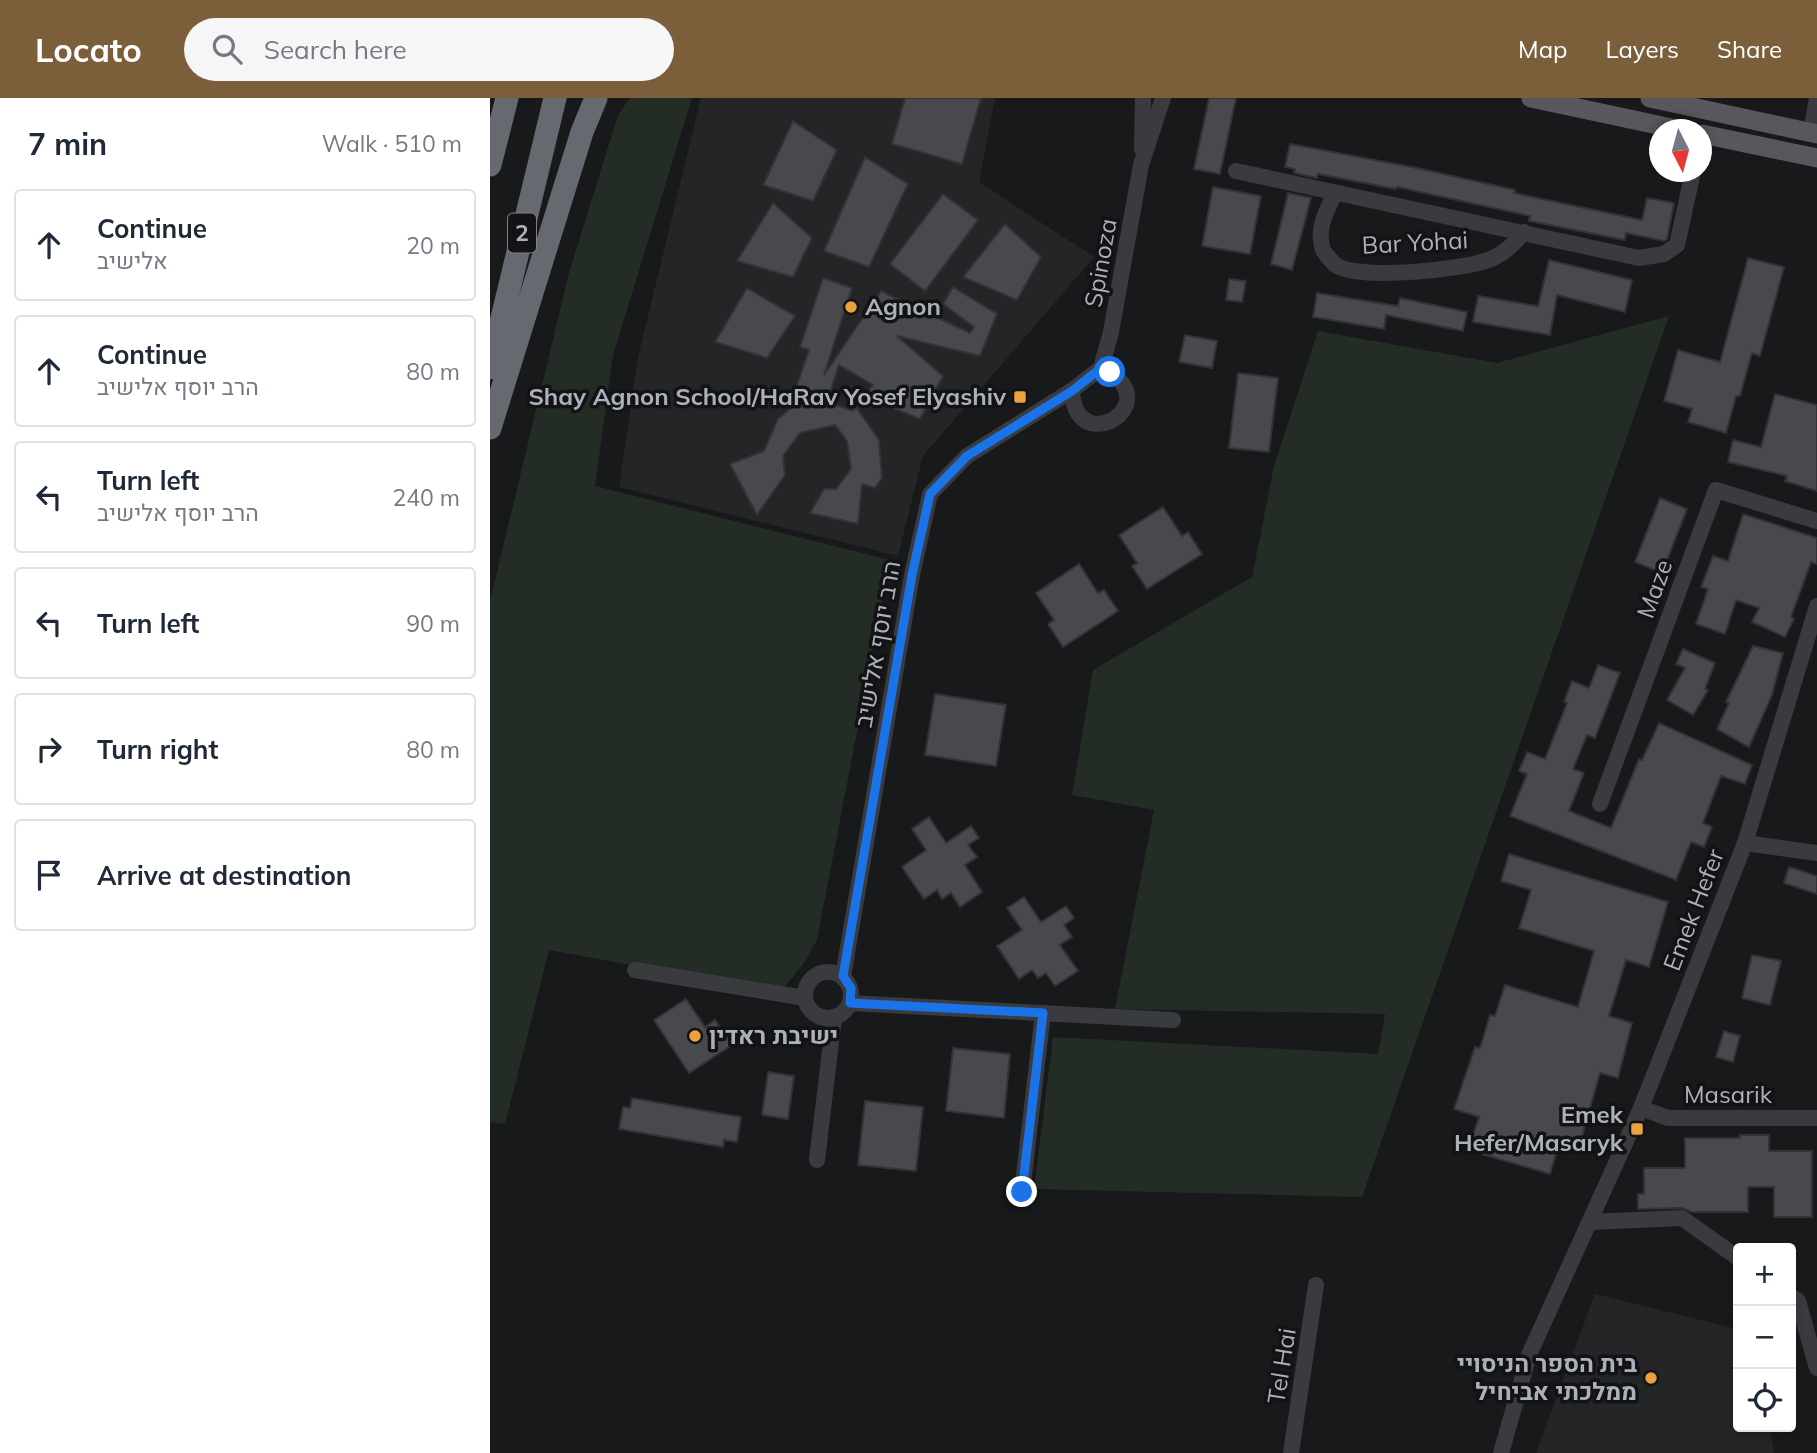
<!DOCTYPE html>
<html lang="en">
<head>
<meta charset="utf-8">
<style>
	:root { --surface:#fff; --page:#f6f6f7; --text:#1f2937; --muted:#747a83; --line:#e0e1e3; --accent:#7b5f3b }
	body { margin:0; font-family:Mulish,Heebo,sans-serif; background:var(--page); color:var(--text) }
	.controls { position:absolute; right:21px; bottom:21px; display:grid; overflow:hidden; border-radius:7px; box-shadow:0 4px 10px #0003 }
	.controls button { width:63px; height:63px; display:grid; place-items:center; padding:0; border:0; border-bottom:2px solid var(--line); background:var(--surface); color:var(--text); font:35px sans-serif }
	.compass { position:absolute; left:1159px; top:21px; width:63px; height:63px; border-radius:50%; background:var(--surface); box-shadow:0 4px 10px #0003; rotate:174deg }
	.stop { position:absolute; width:21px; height:21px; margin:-16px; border:5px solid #1a73e8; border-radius:50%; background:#fff }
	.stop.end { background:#1a73e8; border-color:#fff; box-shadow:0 2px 7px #0008 }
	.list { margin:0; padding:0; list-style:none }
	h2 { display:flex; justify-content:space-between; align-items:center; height:91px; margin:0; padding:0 28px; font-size:30px }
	h2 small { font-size:23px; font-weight:400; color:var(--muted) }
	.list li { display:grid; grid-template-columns:46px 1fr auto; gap:21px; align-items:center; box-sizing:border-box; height:112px; margin:0 14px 14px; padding:0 14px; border:2px solid var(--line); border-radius:7px }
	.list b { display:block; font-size:26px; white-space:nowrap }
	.list p { margin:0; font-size:23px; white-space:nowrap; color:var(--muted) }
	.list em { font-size:23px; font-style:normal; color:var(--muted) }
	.icon { flex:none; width:38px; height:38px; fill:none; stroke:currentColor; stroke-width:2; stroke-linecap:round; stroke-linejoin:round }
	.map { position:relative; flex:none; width:1327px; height:1355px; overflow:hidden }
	header { display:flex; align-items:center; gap:42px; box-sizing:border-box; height:98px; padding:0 35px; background:var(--accent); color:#fff }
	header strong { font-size:33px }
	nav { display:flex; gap:38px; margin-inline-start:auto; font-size:24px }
	.search { width:490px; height:63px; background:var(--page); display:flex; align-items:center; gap:18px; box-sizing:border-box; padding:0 24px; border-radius:38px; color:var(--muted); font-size:26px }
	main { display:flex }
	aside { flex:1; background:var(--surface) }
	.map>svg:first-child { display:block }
</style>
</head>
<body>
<header>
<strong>Locato</strong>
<div class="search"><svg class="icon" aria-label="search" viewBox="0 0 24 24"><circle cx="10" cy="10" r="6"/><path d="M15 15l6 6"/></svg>Search here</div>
<nav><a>Map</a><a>Layers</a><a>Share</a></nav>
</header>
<main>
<aside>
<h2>7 min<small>Walk · 510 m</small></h2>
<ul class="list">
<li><svg class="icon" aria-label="ahead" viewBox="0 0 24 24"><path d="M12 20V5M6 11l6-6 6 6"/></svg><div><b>Continue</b><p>אלישיב</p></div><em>20 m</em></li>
<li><svg class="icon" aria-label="ahead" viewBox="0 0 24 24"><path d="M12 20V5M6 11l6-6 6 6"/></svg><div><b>Continue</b><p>הרב יוסף אלישיב</p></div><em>80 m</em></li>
<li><svg class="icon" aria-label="left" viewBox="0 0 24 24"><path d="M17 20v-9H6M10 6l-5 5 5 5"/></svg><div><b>Turn left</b><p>הרב יוסף אלישיב</p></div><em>240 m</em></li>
<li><svg class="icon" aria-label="left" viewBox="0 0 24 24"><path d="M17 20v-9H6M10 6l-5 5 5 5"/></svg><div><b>Turn left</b></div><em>90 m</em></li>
<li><svg class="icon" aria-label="right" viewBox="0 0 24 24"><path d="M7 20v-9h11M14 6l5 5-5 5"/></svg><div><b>Turn right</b></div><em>80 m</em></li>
<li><svg class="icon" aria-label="arrive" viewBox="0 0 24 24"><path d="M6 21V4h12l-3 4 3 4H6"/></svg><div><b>Arrive at destination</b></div></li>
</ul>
</aside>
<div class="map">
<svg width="1327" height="1355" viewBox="0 0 1327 1355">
	<rect width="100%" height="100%" fill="#18191a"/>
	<!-- built -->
	<g fill="#242527">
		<polygon points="211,0 505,0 489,84 604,159 433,358 408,458 129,389 148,259"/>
		<polygon points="1105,1196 1248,1231 1248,1329 1280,1329 1284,1355 1046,1355"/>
	</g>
	<!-- green -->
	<g fill="#242d25">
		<polygon points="140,0 202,0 123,257 105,388 400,462 327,842 314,865 290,894 59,852 15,1026 0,1024 0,503 79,175 128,17"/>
		<polygon points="1179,218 872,1099 544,1091 563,939 888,956 895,916 625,911 664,712 582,697 603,572 762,479 784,368 828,233 1007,265"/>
	</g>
	<!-- building -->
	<g fill="#47494d" stroke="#323336" stroke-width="2">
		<polygon points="415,0 491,0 472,66 402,46"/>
		<polygon points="719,0 746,0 730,76 704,71"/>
		<polygon points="303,23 347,52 323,103 273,87"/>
		<polygon points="800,46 927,70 1025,92 1024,95 1152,122 1157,100 1184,105 1177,141 1174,143 1136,135 1135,142 1039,123 1040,118 907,89 906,91 828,76 827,80 804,75 805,71 795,69"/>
		<polygon points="375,59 418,86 379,169 334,153"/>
		<polygon points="723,89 771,98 760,156 712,148"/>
		<polygon points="798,95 821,100 802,172 781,166"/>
		<polygon points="453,96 488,122 435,193 400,166"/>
		<polygon points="283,105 322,140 303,179 247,163"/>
		<polygon points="515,126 551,159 527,202 473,179"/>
		<polygon points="1258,160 1294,169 1270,258 1262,255 1250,298 1246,298 1236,335 1198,324 1202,311 1174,303 1188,252 1230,264"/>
		<polygon points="1059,162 1142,182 1135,214 1067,197 1060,237 983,224 988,198 1048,208"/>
		<polygon points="333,180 362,190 334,277 391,193 480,235 484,229 453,206 463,189 507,216 490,258 407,238 453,278 430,321 374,298 383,287 349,267 337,304 363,313 366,309 389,342 392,380 385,390 372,386 368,426 320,415 334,391 346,391 361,371 357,343 345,327 310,335 293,358 295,377 267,417 240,366 274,353 288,321 316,297 305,293 319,252 310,249"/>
		<polygon points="739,181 756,183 752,204 736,202"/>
		<polygon points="257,190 305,218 277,260 225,244"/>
		<polygon points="827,195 908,208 910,200 977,214 973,233 896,217 894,231 823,219"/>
		<polygon points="695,237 727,243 722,270 689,264"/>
		<polygon points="748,275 788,280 779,354 739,350"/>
		<polygon points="1285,296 1327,307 1327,393 1295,383 1297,378 1238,364 1243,342 1271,349"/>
		<polygon points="1170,400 1197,411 1172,475 1145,464"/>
		<polygon points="673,409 692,438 698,434 712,456 657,491 642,468 647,465 629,437"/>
		<polygon points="1253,416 1327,440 1327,466 1321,464 1301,519 1304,521 1295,539 1262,524 1269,510 1246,502 1235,536 1206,526 1218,491 1211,489 1223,458 1238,463"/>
		<polygon points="589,466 608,495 614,492 628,513 573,549 558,526 564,522 546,495"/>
		<polygon points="1263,548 1293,555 1282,597 1259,649 1227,631 1239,605 1236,604"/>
		<polygon points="1193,551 1225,565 1215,591 1218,592 1203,617 1177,602 1195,570 1186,566"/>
		<polygon points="1108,567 1130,575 1105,640 1097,637 1083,671 1094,675 1079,713 1121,730 1149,661 1152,662 1169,625 1262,667 1255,686 1231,678 1213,725 1222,729 1214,749 1201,744 1186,782 1020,718 1037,676 1029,673 1037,654 1055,661 1077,605 1074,604 1082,583 1099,590"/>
		<polygon points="445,596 516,607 506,668 435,657"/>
		<polygon points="439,719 456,745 481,728 489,740 478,747 487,759 475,767 492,794 470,809 461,795 452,801 447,792 434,801 412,769 436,752 422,731"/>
		<polygon points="1019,756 1178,804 1159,869 1136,862 1119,918 1142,925 1128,980 1110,975 1089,1049 1070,1043 1060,1076 978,1052 989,1019 964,1011 985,949 990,950 1000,917 1005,918 1015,887 1088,909 1104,853 1029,830 1041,792 1011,783"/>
		<polygon points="1299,769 1327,778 1327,796 1294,785"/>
		<polygon points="534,799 551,824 576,808 584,820 574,827 582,839 570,847 588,873 565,888 556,875 548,880 542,872 529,881 507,848 532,832 517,810"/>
		<polygon points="1262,857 1291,863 1280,907 1252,900"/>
		<polygon points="196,901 215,929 225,922 242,947 199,975 164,922"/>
		<polygon points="1234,933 1250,938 1243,964 1226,959"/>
		<polygon points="463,950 520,956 514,1020 456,1013"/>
		<polygon points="278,974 304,978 298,1021 272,1017"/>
		<polygon points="142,1000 251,1019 247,1044 234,1042 233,1049 129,1031 133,1009 140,1010"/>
		<polygon points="375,1003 433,1009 426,1073 368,1067"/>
		<polygon points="1250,1037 1279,1037 1279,1053 1322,1053 1322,1119 1284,1119 1284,1089 1258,1089 1258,1114 1202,1114 1192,1110 1148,1111 1148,1096 1154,1096 1154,1070 1195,1070 1195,1040 1250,1040"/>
	</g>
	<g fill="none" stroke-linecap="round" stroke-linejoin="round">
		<!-- minor -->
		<g stroke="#393b3f" stroke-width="16">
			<polyline points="1321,35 1327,0"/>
			<polyline points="652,51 653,0"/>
			<polyline points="746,73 1149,160 1174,156 1187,147 1203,74"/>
			<path d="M845,95c-9,19 -19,36 -12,57 2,4 10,13 14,16 26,14 127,4 154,-7 14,-6 24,-16 33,-27"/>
			<polyline points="611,270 621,234 651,67 673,0"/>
			<path d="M581,293c2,5 2,11 4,16 17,44 91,-9 26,-39"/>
			<polyline points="1110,706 1226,392 1327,423"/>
			<polyline points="1255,745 1327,755"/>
			<polyline points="145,872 315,900"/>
			<circle cx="338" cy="897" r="23"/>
			<polyline points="353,878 422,477 440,396 477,358 581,293 611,270"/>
			<polyline points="360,905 683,922"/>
			<polyline points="1151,1010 1178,1020 1327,1020"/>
			<polyline points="327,1062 344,919"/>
			<polyline points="532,1094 553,915"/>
			<polyline points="1100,1124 1192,1120 1248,1160"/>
			<polyline points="1301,1198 1308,1203 1327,1270"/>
			<polyline points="801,1355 826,1187"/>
			<polyline points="1011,1355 1039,1257 1151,1010 1255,745 1327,508"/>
		</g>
		<!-- major -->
		<g stroke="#56585e" stroke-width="19">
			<polyline points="1041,0 1191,32"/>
			<polyline points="1160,0 1327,36"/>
			<polyline points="1212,36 1327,60"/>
		</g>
		<!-- highway -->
		<g stroke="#666970" stroke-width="23">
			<polyline points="0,67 17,0"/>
			<polyline points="0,270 65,0"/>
			<polyline points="0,330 92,34 106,0"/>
		</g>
	</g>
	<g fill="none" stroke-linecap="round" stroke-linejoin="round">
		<!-- route -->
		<polyline stroke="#1a73e8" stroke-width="9" points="532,1094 553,915 360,905 361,890 353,878 422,477 440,396 477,358 582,293 611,270 620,274"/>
	</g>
	<!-- markers -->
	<g fill="#eca13f" stroke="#131315" stroke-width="2.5">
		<circle cx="361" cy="209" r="7"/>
		<rect x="523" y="292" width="14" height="14" rx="3.5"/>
		<circle cx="205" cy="938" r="7"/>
		<rect x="1140" y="1024" width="14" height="14" rx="3.5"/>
		<circle cx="1161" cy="1280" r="7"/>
	</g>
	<g text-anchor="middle" stroke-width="7" stroke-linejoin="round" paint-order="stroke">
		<!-- shield labels -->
		<rect fill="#131315" stroke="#7d8288" stroke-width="2" x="18" y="115.5" width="28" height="39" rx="5"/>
		<g font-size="23" font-weight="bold" fill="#abb1ba">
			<text x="32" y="143">2</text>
		</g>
		<!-- street labels -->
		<g font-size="24" fill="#abb1ba" stroke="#131315">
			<text transform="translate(925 145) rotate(-3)" y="8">Bar Yohai</text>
			<text transform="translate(611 165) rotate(-80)" y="8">Spinoza</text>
			<text transform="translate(1165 491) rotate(-70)" y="8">Maze</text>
			<text transform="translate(388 546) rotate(-80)" y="8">הרב יוסף אלישיב</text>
			<text transform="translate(1204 812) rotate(-69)" y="8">Emek Hefer</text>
			<text x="1238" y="1005">Masarik</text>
			<text transform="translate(792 1268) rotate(-81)" y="8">Tel Hai</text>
		</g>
		<!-- poi labels -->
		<g font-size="24" font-weight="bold" fill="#abb1ba" stroke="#131315" text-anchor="end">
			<text x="375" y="217" text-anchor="start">Agnon</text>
			<text x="516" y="307">Shay Agnon School/HaRav Yosef Elyashiv</text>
			<text x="219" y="946" text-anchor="start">ישיבת ראדין</text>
			<text x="1133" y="1025">Emek<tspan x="1133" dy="28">Hefer/Masaryk</tspan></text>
			<text x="1147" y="1274">בית הספר הניסויי<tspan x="1147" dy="28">ממלכתי אביחיל</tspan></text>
		</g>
	</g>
</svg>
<div class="controls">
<button>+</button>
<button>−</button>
<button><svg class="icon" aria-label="locate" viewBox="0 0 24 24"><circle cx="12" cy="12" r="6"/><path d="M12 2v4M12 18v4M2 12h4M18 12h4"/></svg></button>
</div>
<svg class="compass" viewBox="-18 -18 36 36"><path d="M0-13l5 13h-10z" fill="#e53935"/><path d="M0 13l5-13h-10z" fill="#747a83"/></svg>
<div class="stop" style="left:620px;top:274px"></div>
<div class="stop end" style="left:532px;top:1094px"></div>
</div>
</main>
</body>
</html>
